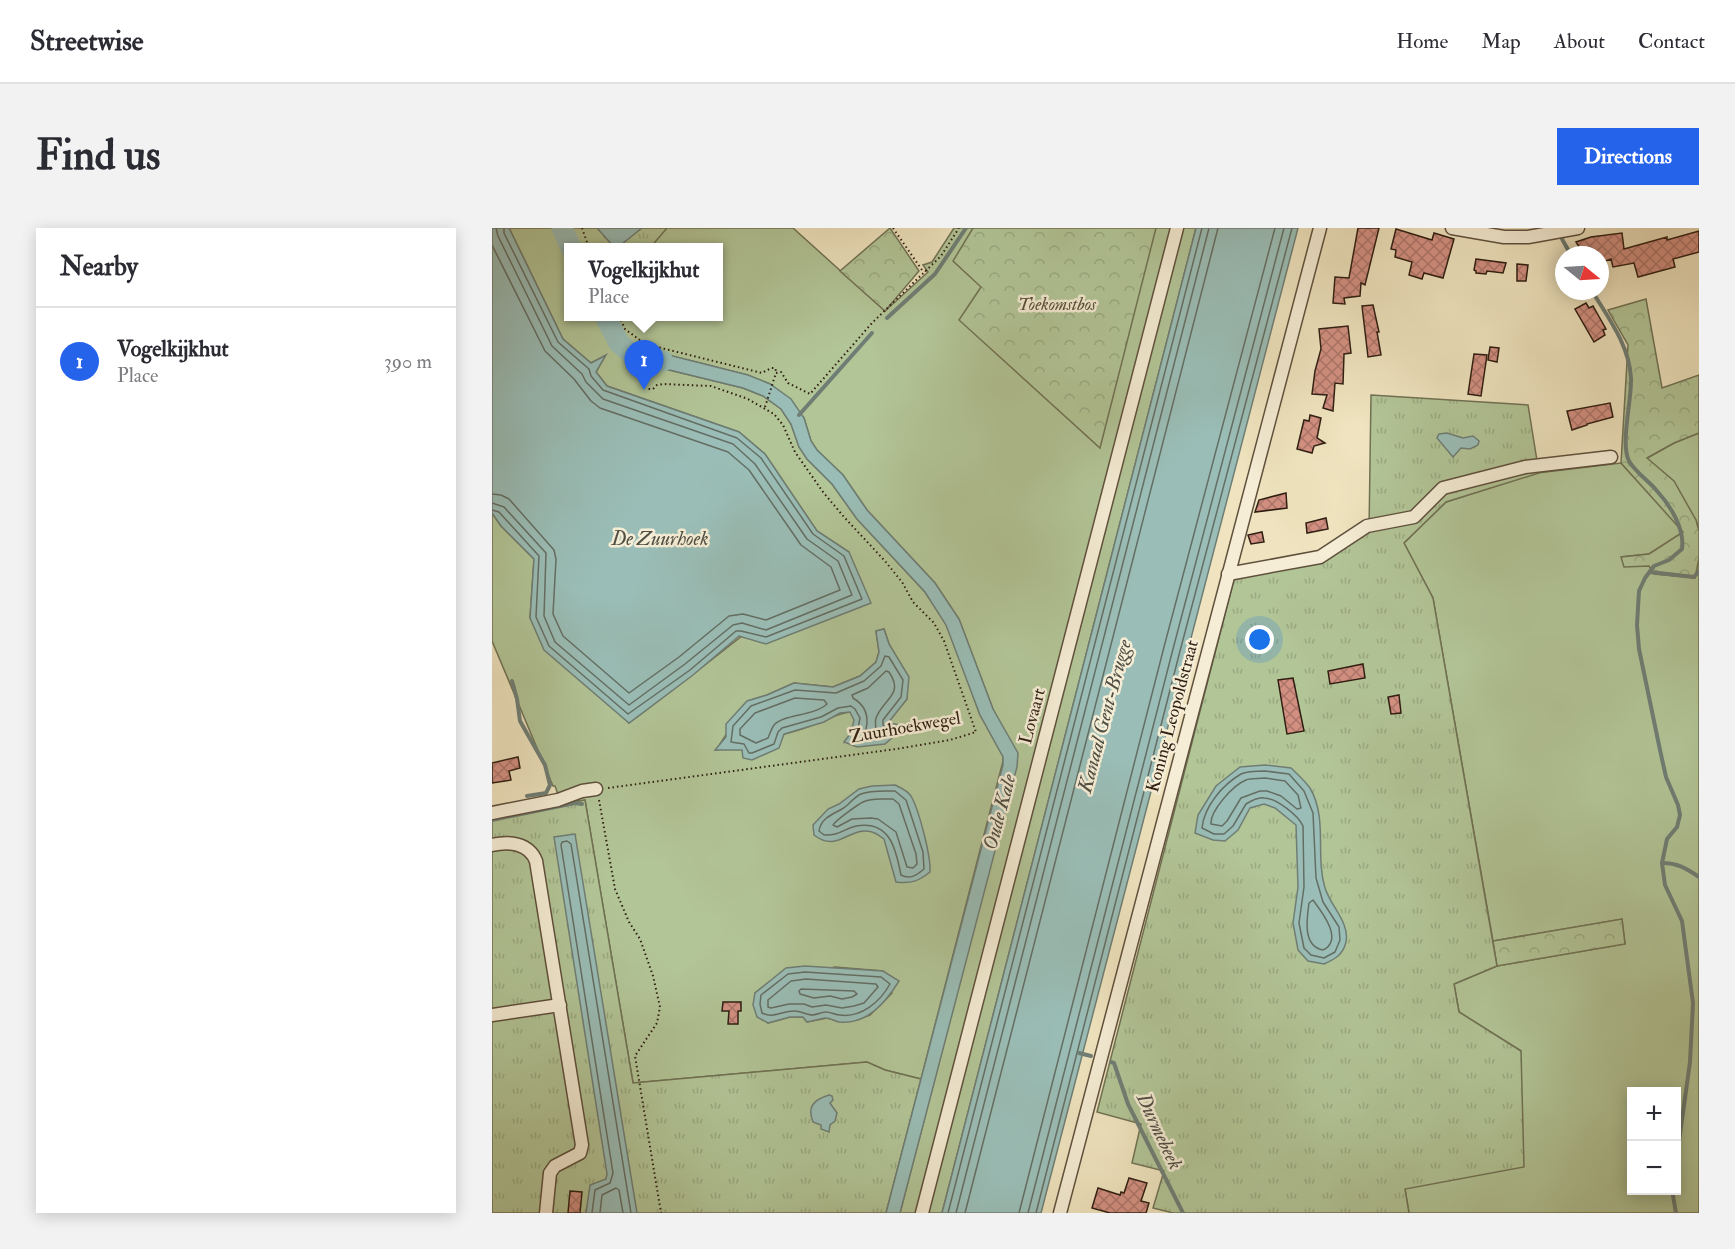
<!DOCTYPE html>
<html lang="en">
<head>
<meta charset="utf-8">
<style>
	:root { --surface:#fff; --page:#f2f2f3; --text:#2b2b33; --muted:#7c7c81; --line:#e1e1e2; --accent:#2563eb }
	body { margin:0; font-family:"IM FELL Double Pica",serif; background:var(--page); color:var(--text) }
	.controls { position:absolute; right:18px; bottom:18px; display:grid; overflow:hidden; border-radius:0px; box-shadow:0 3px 15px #0003 }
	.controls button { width:54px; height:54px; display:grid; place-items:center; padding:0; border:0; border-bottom:2px solid var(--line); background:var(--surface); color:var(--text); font:30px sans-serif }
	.compass { position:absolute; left:1063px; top:18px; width:54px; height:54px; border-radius:50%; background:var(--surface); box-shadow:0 3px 15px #0003; rotate:108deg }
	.you { position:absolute; left:768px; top:412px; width:21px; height:21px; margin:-15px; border:4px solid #fff; border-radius:50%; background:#1a73e8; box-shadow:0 0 0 9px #1a73e833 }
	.badge { display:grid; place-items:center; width:39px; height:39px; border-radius:50%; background:var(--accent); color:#fff; font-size:20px; font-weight:700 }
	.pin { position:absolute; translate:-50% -50px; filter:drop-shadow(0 2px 3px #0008) }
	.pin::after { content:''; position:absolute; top:32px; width:21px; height:18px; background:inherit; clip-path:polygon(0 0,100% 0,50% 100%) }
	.popup { position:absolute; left:72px; top:15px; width:159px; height:78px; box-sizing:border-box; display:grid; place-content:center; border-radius:0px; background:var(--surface); filter:drop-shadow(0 2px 4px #0005); font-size:20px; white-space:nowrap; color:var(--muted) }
	.popup b { font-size:22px; color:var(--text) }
	.popup::after { content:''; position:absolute; left:50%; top:100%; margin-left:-12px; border:12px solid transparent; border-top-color:var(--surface) }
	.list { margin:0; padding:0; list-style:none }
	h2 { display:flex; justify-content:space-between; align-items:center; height:78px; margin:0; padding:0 24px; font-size:26px }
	h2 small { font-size:20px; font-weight:400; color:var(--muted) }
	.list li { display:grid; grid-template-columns:39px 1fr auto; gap:18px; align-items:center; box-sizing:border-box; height:108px; padding:0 24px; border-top:2px solid var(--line) }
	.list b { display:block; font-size:22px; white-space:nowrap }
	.list p { margin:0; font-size:20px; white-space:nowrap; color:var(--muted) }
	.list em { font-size:20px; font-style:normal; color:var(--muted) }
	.map { position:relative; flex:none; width:1207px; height:985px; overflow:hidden; border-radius:0px }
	header { display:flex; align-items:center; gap:36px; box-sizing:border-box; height:84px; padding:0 30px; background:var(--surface); border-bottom:2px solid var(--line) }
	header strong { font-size:28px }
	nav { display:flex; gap:33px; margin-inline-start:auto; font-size:21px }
	.intro { display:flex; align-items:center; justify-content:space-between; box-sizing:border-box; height:144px; padding:0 36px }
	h1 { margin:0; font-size:42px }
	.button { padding:15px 27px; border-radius:0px; background:var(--accent); color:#fff; font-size:21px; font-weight:700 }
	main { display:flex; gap:36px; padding:0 36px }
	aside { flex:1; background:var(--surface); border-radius:0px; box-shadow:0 3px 15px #0003 }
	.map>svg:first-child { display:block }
</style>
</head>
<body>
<header>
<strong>Streetwise</strong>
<nav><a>Home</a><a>Map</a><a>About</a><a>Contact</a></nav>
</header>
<div class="intro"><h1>Find us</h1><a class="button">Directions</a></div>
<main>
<aside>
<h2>Nearby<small></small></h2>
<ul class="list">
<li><span class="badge">1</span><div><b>Vogelkijkhut</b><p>Place</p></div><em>390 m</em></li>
</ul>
</aside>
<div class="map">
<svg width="1207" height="985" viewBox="0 0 1207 985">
	<defs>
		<pattern id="forest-crowns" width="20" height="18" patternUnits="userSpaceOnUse" patternTransform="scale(1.5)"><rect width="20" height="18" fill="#b2c597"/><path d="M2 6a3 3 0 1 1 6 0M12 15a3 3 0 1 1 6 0" fill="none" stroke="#99a981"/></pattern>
		<pattern id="park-tufts" width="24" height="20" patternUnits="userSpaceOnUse" patternTransform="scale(1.5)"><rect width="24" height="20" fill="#b2c597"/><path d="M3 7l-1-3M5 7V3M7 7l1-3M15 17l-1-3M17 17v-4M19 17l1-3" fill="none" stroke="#99a981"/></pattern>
		<pattern id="building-cross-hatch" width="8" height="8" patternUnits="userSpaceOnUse" patternTransform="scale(1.5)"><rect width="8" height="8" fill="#d39082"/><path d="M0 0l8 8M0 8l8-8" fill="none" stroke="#ac7569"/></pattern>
	</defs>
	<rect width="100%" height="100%" fill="#efe4bf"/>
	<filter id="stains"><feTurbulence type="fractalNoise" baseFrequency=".00333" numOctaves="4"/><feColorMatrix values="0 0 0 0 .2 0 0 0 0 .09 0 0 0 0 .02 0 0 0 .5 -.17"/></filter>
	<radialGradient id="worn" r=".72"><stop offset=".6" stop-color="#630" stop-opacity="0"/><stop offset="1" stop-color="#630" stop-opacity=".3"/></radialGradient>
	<!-- grass -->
	<g fill="#b2c597" stroke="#707254" stroke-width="1.5" fill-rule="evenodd">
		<path d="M17,0h88l17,19 -45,1v68h150v-68l-102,-1 25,-19h151l92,83 43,-39 -5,-7 9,-3 22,-34h242l-254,985h-42l117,-451v-7l-24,-46 -34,-90 -24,-36 -68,-73 -24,-35 -26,-25 -6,-9 -7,-23 -34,-34 -23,-9 -59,-15 -50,-2 19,9 86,21 20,8 18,13 10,15 8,23 8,12 25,25 25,35 68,73 22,33 33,90 23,41v5l-82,318 -36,-9 -18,-8 -234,21 -48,-283 -24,3 -6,-17h-2l-61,-145v-128l9,13 33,33 -4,59 99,105c74,-55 146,-114 220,-171l-32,-21 -52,-77 -26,-22 -132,-46 -11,-14 9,-16 -14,7 -28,-24zM392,401l5,15 9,16 9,39 -20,24 -42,19 6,-9 4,-13 -5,-8c-16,2 -32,12 -48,17 -28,9 -57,14 -86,21l32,-49 19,-6 27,-12 39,4 27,-11 16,-14 3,-10 -3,-21zM343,739l48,4 9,22 -22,22 -13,5 -16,2 -14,-4 -20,4 -4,-5h-13l-22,6 -13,-30 14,-11z"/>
		<polygon points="1207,205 1207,303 1204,292 1155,230 1182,215"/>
		<path d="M1129,235l63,69 -35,22 -28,3 73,21 5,-20v655h-290l-4,-24 116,-138 -62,-39 -5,-28 43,-18 128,-22 -3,-25 -129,22 -60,-343 -29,-55 42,-41 91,-29zM1140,864h44v98h-44z"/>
	</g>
	<!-- forest -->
	<g fill="url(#forest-crowns)" stroke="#707254" stroke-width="1.5">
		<polygon points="398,0 427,43 393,83 348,43"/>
		<polygon points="481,0 664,0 608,220 467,92 489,59 461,33"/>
		<polygon points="1154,71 1170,160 1207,147 1207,205 1182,215 1155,230 1182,253 1204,292 1207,303 1207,330 1203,350 1162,346 1157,338 1132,339 1129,329 1157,326 1191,304 1129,235 1136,117 1116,82"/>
		<polygon points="1130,691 1133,716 1005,738 1001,713"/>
	</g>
	<!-- park -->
	<g fill="url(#park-tufts)" stroke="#707254" stroke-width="1.5">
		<polygon points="70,0 175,0 158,20 79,19"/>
		<polygon points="879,167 1036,177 1047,245 954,274 912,315 941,370 1005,738 962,756 967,784 1029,823 1032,939 913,961 917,985 681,985 661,980 672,943 640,935 649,896 605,884 742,351 833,333 877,303"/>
		<polygon points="93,572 141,855 375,834 393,842 429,851 394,985 0,985 0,588"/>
	</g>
	<!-- water -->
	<g fill="#9abeb7" stroke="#6f7e75" stroke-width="1.5">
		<polygon points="0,0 17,0 71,111 99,135 114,127 104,144 115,158 247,204 273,226 325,303 357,324 379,375 274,416 247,408 201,447 137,495 52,422 38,390 42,331 9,298 0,285"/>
		<polygon points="105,0 150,0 125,20 122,19"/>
		<polygon points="704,0 806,0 549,985 450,985"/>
		<polygon points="169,125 256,147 278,156 299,171 312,190 319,213 325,222 351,247 375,282 443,355 467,391 501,481 526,525 525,539 408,985 394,985 511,537 511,529 488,487 454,397 433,364 365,291 340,256 315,231 307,219 299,196 289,181 271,168 251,160 165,139 144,130"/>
		<polygon points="955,205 971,210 981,208 987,213 986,217 978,221 969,220 961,229 945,210 947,206"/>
		<polygon points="392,401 397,416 417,449 415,471 396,495 408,497 409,502 393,516 365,519 352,514 359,505 362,492 358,484 348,485 332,494 292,506 287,520 260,532 251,530 250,522 223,522 234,509 234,496 255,473 275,467 302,455 341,459 368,448 384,434 387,424 384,403"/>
		<path d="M773,537l26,3c6,6 14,13 19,20 18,31 5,67 15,100 5,17 25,35 21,54 -3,13 -11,17 -22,22l-16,-3 -10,-11 -5,-27 5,-36 -2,-62 -21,-17 -11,-4 -14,4 -12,22 -13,11 -12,-1 -18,-7 3,-18 18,-29 24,-19z"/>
		<path d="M403,557c6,3 12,5 16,11 8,14 20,60 19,76 -11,9 -19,12 -34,10l-12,-43c-3,-2 -8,-6 -12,-7 -22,-7 -34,22 -58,3l-1,-10 15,-16 11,-5 20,-15 13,-3z"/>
		<polygon points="83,606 145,985 94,985 98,957 114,951 115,946 62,609"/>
		<path d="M313,738l78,5 16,10c-13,21 -32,44 -60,41 -4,-1 -9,-4 -14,-4 -6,1 -12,3 -18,4l-4,-5h-13l-22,6 -11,-6 -4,-12 2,-12 31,-25z"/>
		<path d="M337,867l3,1 1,4 -3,3 7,10 -2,8 -5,4 -1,7 -8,-3v-4l-8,-3c-6,-15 0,-22 16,-27z"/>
	</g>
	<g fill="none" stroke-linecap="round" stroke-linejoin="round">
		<!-- shore -->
		<g stroke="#646e64" stroke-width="1.5">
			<polyline points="0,17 53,123 82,151 99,173 108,180 236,224 257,242 309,317 339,339 348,362 274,392 251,386 237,388 187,429 137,465 71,408 61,386 64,331 62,322 17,271 9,267 0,266"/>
			<polyline points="0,275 12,279 54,325 52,388 63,414 137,477 193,436 241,397 250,395 274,402 360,367 346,333 315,311 263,236 241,216 111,171 94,154 90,146 60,118 6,8 4,0"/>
			<polyline points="0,282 7,284 47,328 44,389 57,418 136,486 198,442 244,403 249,403 274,409 370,371 352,328 321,306 269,230 245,210 111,162 99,148 97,141 66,114 12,5 12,0"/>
			<polygon points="393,428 397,429 411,452 409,469 391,492 391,497 397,504 390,510 364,512 368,490 363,481 359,478 346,480 329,489 290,500 286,504 282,516 260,525 257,525 252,516 239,514 241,498 259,478 303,462 344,465 372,453 389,438"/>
			<path d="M394,443l3,1c15,22 -4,26 -12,44 -3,4 -1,10 -1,14l-8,2 -2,-3c3,-13 -1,-24 -13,-31l-1,-3 16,-7z"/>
			<path d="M303,470l29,2 3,4c-13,12 -43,10 -53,21 -3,4 -4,9 -6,13l-12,5 -16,-8v-6l15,-16z"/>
			<path d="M773,543l24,3 15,17 9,22 3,65 7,24 16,25 1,13 -5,12 -11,6 -13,-3 -7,-7 -5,-25 5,-36 -1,-61c-5,-11 -27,-28 -39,-28 -5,-1 -13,3 -18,6l-13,22 -9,8h-10l-12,-6c2,-21 20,-43 39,-54 6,-3 17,-3 24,-3z"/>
			<path d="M773,550l20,3 13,14 3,13 -4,1 -16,-13 -14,-5h-7l-19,7 -14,23 -5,5 -11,-2c-1,-13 22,-39 35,-44 5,-2 13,-1 19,-2z"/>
			<path d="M403,563l11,9 17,52 1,17c-7,6 -14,11 -23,6 -5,-26 -11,-55 -45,-49 -13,3 -17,10 -32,9l-5,-4c2,-13 14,-17 23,-22 7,-4 12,-12 19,-15 10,-4 23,-3 34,-3z"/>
			<path d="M390,571h11l6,5 17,50 1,10 -4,4 -6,-1 -11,-35 -18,-13 -7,-1 -19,1 -15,8 -4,-2c2,-4 24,-20 30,-23 6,-3 13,-3 19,-3z"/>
			<path d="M821,672c9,12 31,40 10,50 -21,-4 -16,-32 -14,-47z"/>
			<path d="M313,744l76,5 9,7c-10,18 -29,34 -50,31 -5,0 -9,-3 -14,-3 -5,0 -9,3 -14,3 -5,0 -11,-4 -18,-4 -12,0 -22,8 -32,2l-2,-9 1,-9 27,-21z"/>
			<polygon points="314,751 384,756 386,759 372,775 362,778 350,780 334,777 320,779 312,776 297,776 279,780 276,779 276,772 299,753"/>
			<polygon points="309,761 362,763 365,766 360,769 350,771 338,768 322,770 308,766 307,763"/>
			<polyline points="100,985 103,962 118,955 121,945 69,617 70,614 75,613 79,616 139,985"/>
			<polyline points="108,985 110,967 124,960 127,962 131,985"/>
			<polyline points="456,985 710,0"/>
			<polyline points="464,985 717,0"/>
			<polyline points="473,985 726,0"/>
			<polyline points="527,985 672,419 783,0"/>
			<polyline points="536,985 681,421 792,0"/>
			<polyline points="544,985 688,423 800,0"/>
		</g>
		<!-- stream -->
		<g stroke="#6f7e75" stroke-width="4">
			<polyline points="1070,11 1079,27"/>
			<path d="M1100,63c17,28 37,54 39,87 1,22 -11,65 -2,83 7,12 20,20 28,30 13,14 28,38 25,58l-13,11 -15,6 -9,12 -6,13 -2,34 2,24 21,101 6,27 12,28 2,10 -3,12 -10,12 -5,24 3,22 17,36 11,82 -3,59 -14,101"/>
			<polyline points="395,90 443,46 474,0"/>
			<polyline points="307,187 380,105"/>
			<polyline points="1158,344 1202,349 1207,343"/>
			<polyline points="20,453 25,471 28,493 53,537 58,557 54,565 35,568"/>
			<polyline points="0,592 83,575 90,576"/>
			<path d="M1170,635c15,0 24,5 37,14"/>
			<polyline points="587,825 599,828"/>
			<polyline points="619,834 622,835 636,876 691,985"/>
			<polyline points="1180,962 1184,985"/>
		</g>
		<!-- river -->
		<g stroke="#9abeb7" stroke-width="21">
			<polyline points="70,0 79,20"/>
			<polyline points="113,88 127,115 144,130 171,133"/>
		</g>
	</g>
	<!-- building -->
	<g fill="url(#building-cross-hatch)" stroke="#2f1e12" stroke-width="1.5">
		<polygon points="866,0 887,0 873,57 869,55 868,68 852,70 853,76 841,75 843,49 857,50"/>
		<polygon points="904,1 940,12 942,5 962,11 951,50 932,45 930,51 917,47 920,34 903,29 904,22 899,21"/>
		<polygon points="1207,3 1207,24 1181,31 1183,39 1146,49 1142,35 1121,39 1119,31 1108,35 1108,27 1092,27 1084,14 1099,9 1130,5 1132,21 1175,9 1175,12"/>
		<polygon points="984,31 1014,35 1011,45 995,43 994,46 984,45 984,43 982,42"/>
		<polygon points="1025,36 1036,37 1034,53 1025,53"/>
		<polygon points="1094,75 1097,80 1101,78 1114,101 1111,102 1113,107 1102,114 1083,81"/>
		<polygon points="881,77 887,104 885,104 889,127 876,129 870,78"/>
		<polygon points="856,98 859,125 852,126 851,156 843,155 841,183 831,180 835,167 820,166 823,143 829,121 827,101"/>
		<polygon points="998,119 1007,120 1005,134 996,132"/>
		<polygon points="982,126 995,127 989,168 976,166"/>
		<polygon points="1118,175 1121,189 1095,196 1095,197 1080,202 1075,183"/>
		<polygon points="818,187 829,190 825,210 833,215 822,218 820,225 805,221 812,192 817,193"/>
		<polygon points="794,265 795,280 763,284 767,272"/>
		<polygon points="834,290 836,301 815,305 814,295"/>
		<polygon points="770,304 772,314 759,316 756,307"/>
		<polygon points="871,436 873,450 838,456 836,443"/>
		<polygon points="801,450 812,503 795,506 786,452"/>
		<polygon points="907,467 909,485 899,486 896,469"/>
		<polygon points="26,529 28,540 17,543 19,552 0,555 0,535"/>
		<polygon points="231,774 249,774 249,783 246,783 246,796 236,796 237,783 230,783"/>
		<polygon points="637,950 655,955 649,973 657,975 654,985 618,985 600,980 606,960 628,967 629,964 632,965"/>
		<polygon points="78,963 90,964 88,985 76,985"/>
	</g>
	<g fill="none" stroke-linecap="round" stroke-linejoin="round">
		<defs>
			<g id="minor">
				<polyline points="960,0 1012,9 1036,9 1086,0"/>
				<polyline points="736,346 828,329 875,298 922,289 951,260 1033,239 1119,229"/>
				<polyline points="0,585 66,572 90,563 104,561"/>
				<path d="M0,617c17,-4 37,-2 44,16l46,284 -2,8 -25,13 -5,7 -4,40"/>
				<polyline points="0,787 68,777"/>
				<polyline points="430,985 685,0"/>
				<polyline points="568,985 828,0"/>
			</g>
		</defs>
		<!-- minor casing -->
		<use href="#minor" stroke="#5f503d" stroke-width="15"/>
		<!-- path -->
		<g stroke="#2f1e12" stroke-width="2" stroke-dasharray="1.5 3" stroke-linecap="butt">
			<polyline points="90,0 97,20"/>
			<polyline points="401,0 430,42 434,43"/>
			<polyline points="127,88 133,101 153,116 270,145 279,140 283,140 284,143"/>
			<polyline points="284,145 289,144 296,155 318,166 380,95 449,28 467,0"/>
			<polyline points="273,179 284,145"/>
			<polyline points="116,560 404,521 458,512 484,504 452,413 442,395 421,374 410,354 393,333 352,289 331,264 303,224 291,197 282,186 256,171 219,158 171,156 165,157 161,161 155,161"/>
			<polyline points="107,572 123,661 137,694 148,711 161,748 168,779 165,795 143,828 169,985"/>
		</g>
		<!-- minor -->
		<use href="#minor" stroke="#f5edd5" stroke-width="12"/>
	</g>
	<g text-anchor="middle" stroke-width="5" stroke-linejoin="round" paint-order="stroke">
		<!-- park labels -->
		<g font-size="18" font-style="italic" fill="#56503a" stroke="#f5edd5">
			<text x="565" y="82">Toekomstbos</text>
		</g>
		<!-- street labels -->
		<g font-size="18" fill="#2f1e12" stroke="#f5edd5">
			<text transform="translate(540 488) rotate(-75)" y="6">Lovaart</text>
			<text transform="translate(680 488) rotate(-75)" y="6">Koning Leopoldstraat</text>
			<text transform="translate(413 499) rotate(-10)" y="6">Zuurhoekwegel</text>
		</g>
		<!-- water labels -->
		<g font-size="20" font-style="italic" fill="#4f4e44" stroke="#f5edd5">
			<text x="168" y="317">De Zuurhoek</text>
			<text transform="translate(612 488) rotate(-75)" y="7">Kanaal Gent-Brugge</text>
			<text transform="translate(507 584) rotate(-75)" y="7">Oude Kale</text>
			<text transform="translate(668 903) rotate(65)" y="7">Durmebeek</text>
		</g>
	</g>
	<rect width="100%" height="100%" filter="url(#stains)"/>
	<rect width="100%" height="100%" fill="url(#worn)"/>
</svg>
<div class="controls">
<button>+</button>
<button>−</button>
</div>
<svg class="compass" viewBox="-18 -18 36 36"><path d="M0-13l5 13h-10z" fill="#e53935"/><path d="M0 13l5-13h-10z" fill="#7c7c81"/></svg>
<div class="you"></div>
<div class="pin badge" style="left:152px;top:162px">1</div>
<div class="popup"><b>Vogelkijkhut</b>Place</div>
</div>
</main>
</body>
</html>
